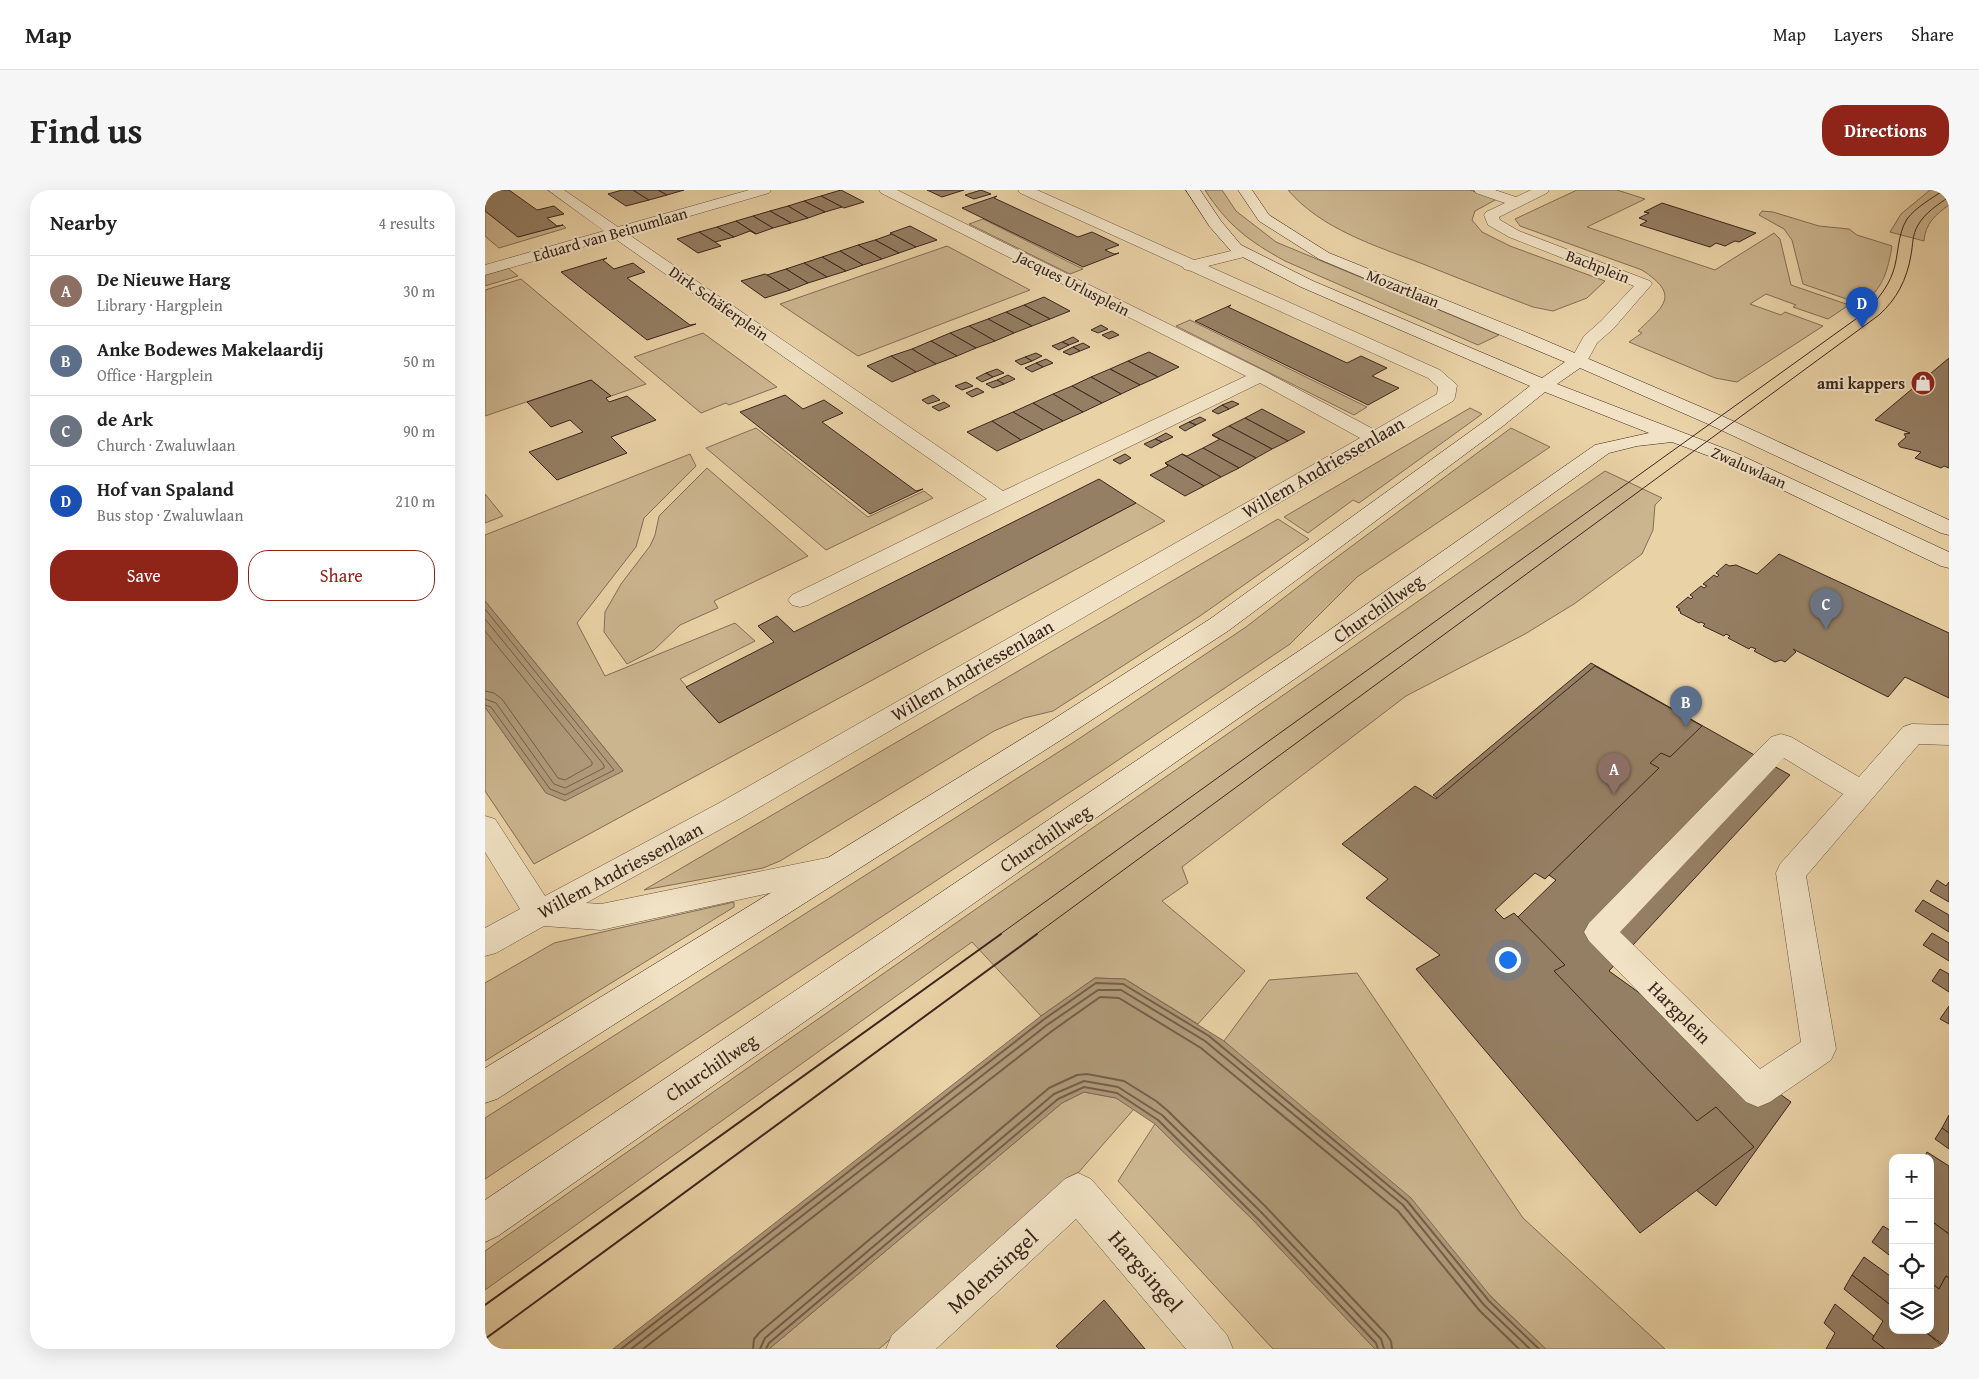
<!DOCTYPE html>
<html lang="en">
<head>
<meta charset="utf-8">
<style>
	:root { --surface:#fff; --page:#f6f6f6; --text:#222; --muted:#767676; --line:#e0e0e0; --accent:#8f2418 }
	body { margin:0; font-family:"Gentium Book Plus",serif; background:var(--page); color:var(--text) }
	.controls { position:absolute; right:15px; bottom:15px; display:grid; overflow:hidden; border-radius:10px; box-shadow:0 5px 20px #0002 }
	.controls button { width:45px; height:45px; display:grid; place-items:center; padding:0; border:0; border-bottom:1px solid var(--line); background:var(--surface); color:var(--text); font:25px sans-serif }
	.you { position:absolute; left:1022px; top:769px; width:18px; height:18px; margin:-12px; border:4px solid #fff; border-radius:50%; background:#1a73e8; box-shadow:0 0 0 8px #1a73e833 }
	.badge { display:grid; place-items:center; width:32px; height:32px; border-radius:50%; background:var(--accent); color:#fff; font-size:16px; font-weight:700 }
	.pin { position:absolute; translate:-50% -41px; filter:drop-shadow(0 1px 2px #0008) }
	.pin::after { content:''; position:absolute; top:26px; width:18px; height:15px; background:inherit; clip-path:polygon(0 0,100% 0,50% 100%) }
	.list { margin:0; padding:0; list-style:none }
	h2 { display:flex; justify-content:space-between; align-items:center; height:65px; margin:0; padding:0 20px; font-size:21px }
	h2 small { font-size:16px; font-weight:400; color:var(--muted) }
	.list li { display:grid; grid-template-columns:32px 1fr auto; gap:15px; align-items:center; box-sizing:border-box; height:70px; padding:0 20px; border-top:1px solid var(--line) }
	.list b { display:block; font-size:19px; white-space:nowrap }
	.list p { margin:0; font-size:16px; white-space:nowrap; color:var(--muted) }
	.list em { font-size:16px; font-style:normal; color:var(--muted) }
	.actions { display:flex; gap:10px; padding:15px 20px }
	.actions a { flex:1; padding:11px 0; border:1px solid var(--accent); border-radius:20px; text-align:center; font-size:18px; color:var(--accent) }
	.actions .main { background:var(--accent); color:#fff }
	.icon { flex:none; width:28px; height:28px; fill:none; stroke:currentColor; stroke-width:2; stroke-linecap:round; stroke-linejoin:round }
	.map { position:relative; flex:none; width:1464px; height:1159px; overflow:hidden; border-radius:20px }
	header { display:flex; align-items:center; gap:30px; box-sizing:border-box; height:70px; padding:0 25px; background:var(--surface); border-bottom:1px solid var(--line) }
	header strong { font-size:24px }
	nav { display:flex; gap:28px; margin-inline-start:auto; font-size:18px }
	.intro { display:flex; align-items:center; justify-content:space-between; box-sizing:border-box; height:120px; padding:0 30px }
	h1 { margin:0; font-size:35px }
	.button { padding:12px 22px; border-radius:20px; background:var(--accent); color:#fff; font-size:18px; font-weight:700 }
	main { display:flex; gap:30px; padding:0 30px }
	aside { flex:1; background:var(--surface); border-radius:20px; box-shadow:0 5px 20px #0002 }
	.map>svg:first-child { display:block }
</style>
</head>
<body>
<header>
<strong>Map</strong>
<nav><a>Map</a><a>Layers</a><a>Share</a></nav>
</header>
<div class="intro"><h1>Find us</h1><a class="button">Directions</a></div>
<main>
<aside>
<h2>Nearby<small>4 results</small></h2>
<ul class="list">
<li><span class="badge" style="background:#8d6e63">A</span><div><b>De Nieuwe Harg</b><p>Library · Hargplein</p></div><em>30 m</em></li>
<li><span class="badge" style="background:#5c6f8a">B</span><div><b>Anke Bodewes Makelaardij</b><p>Office · Hargplein</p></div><em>50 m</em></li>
<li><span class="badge" style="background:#6b7280">C</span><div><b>de Ark</b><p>Church · Zwaluwlaan</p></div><em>90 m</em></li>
<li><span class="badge" style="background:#1a4fb4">D</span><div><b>Hof van Spaland</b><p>Bus stop · Zwaluwlaan</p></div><em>210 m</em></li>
</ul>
<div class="actions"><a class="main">Save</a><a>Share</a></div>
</aside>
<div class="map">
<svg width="1464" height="1159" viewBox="0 0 1464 1159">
	<rect width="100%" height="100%" fill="#e9d2a6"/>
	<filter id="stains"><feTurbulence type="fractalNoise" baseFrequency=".004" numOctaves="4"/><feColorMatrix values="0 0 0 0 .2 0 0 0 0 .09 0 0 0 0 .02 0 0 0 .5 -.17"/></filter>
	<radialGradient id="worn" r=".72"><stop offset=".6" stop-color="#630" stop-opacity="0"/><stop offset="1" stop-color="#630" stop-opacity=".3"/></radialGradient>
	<!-- green -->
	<g fill="#cbb58f" stroke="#836e56">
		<path d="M720,0h17l14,21 40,31 223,93 -21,10 -193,-84c-36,-20 -57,-35 -80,-71z"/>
		<path d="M803,0h182l27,9 -22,12 -3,9 10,12 28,14 95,35 -18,17 -34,13 -20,-4c-37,-14 -73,-28 -110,-43 -47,-18 -102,-35 -135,-74z"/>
		<path d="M1092,0h40l28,9 -58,28 128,43 59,-37 6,6 11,46 58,20 -21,14 -35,-12 3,-2 -30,-11 -16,10 31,11 4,-3 38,14 -86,56 -22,-4 -86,-36 13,-9 -4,-2c27,-26 42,-36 4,-61l-122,-44 -5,-7z"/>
		<path d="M1445,0h19v15c-13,9 -24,19 -25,36l-34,-9 11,-18z"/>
		<polygon points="0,21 33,47 78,35 81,38 14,58 0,46"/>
		<path d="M1277,21l11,1 46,14 30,3 8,6 35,11c-4,24 -9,44 -31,58l-58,-20 -11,-44 -8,-11 -25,-14z"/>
		<polygon points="498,29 598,79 585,84 484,34"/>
		<polygon points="462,56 545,100 373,166 295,114"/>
		<polygon points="23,78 33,86 0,96 0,85"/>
		<polygon points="36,89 161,194 126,206 106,190 0,226 0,100"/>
		<polygon points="705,130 882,217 869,225 691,136"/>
		<polygon points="218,143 292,197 244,215 241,213 216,223 149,167"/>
		<polygon points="985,218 997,224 874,313 868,310 823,343 799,327"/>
		<polygon points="271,238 383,327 439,301 448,308 341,360 221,258"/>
		<polygon points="1026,238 1065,257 872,387 805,454 617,581 0,989 0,928 586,554 761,437 840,376"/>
		<polygon points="205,264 211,276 159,328 151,357 92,433 120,486 250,433 270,451 195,489 234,533 651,313 680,331 49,674 0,601 0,517 61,603 138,581 0,411 0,345"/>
		<polygon points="222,278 323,366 229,411 233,418 195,435 169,460 142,474 119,442 120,422 136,394 165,356 170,345 174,326"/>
		<polygon points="1120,281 1177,308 1170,315 1168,340 1157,364 1089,414 1040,444 921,506 697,677 703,693 677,711 760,781 713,834 640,789 610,788 556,826 487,752 0,1100 0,1061"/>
		<polygon points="0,304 18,326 0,333"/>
		<polygon points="793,329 824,349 715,426 568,521 539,528 509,541 295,671 278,678 159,700"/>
		<polygon points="249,712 249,717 0,871 0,793 69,753"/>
		<polygon points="872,783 1038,1028 1180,1159 1061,1159 739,851 784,790"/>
		<polygon points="599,902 631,908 649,919 586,991 394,1159 284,1159 577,913"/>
		<polygon points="670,934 768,1030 890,1159 788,1159 633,991"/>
	</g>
	<!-- water -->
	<g fill="#ae9877" stroke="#806a53">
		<polygon points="0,411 138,581 80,611 61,603 0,517"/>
		<polygon points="610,788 640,789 739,851 926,1008 1007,1108 1061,1159 890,1159 768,1030 670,934 631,908 599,902 577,913 284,1159 128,1159 556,826"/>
	</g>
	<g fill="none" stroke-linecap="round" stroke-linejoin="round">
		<!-- shore-far1 -->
		<g stroke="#745f4a" stroke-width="1">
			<polyline points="0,419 129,580 80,605 65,599 6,517 0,515"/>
			<polyline points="0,429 119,575 119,578 80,598 69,594 11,513 0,509"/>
			<polyline points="0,441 107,572 107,575 80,590 73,588 17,509 9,503 0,501"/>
		</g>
		<!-- shore -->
		<g stroke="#745f4a" stroke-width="2">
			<polyline points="136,1159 558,830 611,793 638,794 724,846 922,1011 1004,1111 1054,1159"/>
			<polyline points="146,1159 562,835 613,800 636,800 720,851 918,1015 999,1115 1045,1159"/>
			<polyline points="158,1159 567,841 615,807 634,808 716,858 913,1021 994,1120 1034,1159"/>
			<polyline points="268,1159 269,1149 275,1142 564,898 592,885 602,884 639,891 671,911 683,921 781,1017 901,1144 906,1151 907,1159"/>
			<polyline points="275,1159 280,1148 569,904 599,891 633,897 677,925 776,1022 896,1149 899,1159"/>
			<polyline points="281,1159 284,1153 573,909 599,897 632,903 673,930 771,1027 891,1153 893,1159"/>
		</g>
	</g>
	<!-- building -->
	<g fill="#957f64" stroke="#3b261d">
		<polygon points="0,0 24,0 52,20 69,16 79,24 62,28 72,36 78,35 33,47 0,21"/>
		<polygon points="137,0 148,0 164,10 141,16 123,4"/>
		<polygon points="148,0 173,0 182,5 164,10"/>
		<polygon points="173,0 199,0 182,5"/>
		<polygon points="356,0 379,12 359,18 336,6"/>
		<polygon points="442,0 479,0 457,7"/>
		<polygon points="496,0 506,4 489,9 480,5"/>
		<polygon points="336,6 357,17 340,22 319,11"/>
		<polygon points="512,6 509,8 593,47 607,42 626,51 634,55 620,60 629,64 634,63 598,77 477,18"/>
		<polygon points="319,11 340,22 323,28 303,16"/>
		<polygon points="1177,13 1271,43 1254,52 1250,51 1240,56 1231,53 1225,57 1155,35 1162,31 1154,28 1164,23 1159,22"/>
		<polygon points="303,16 323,28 306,33 285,21"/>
		<polygon points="285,21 306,33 288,38 268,26"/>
		<polygon points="268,26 288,38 271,44 251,31"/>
		<polygon points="251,31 271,44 265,41 249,47 232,37"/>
		<polygon points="425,36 452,50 431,57 405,43"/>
		<polygon points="232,37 249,47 230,52 214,42"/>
		<polygon points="214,42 230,52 236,56 213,63 192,49"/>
		<polygon points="407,44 431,57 414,63 390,50"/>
		<polygon points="390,50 414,63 397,69 373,55"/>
		<polygon points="373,55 397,69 378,75 355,61"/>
		<polygon points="355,61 378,75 361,81 337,67"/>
		<polygon points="337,67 361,81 342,87 319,73"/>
		<polygon points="122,68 118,70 129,79 148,73 160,82 142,88 205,135 211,134 162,150 76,82"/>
		<polygon points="319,73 342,87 323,93 301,79"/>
		<polygon points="301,79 323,93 305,100 282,85"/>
		<polygon points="280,84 282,85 305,100 280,108 256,91"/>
		<polygon points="559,107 585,121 565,129 539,115"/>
		<polygon points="539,115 565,129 547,136 521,122"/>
		<polygon points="746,115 743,117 862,173 876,166 902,178 887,186 914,198 883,215 710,131"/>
		<polygon points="521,122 547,136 529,143 503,129"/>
		<polygon points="503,129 529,143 510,151 484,136"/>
		<polygon points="616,135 623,139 613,143 606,140"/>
		<polygon points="484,136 510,151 491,158 465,143"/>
		<polygon points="627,141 634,145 624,149 617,145"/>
		<polygon points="465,143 491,158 472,166 446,151"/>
		<polygon points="588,147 594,151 584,155 577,152"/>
		<polygon points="446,151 472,166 451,174 427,159"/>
		<polygon points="577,152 584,155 574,160 567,156"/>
		<polygon points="598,153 605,157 595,161 588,157"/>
		<polygon points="588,157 595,161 585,165 578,162"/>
		<polygon points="427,159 451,174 431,182 406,166"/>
		<polygon points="664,162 694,177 673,187 643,171"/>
		<polygon points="551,163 557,166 547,171 540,167"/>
		<polygon points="406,166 431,182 407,192 382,176"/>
		<polygon points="540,167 547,171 536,175 530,171"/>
		<polygon points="1464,168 1464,278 1459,276 1456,278 1430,268 1436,262 1415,257 1413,254 1421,247 1419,244 1425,243 1390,230"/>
		<polygon points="561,169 568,173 558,177 551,173"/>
		<polygon points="643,171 673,187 655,195 625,179"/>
		<polygon points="551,173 558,177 547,182 540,178"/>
		<polygon points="512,179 519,183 508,187 501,183"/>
		<polygon points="625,179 655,195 636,204 606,187"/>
		<polygon points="501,183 508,187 497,192 491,188"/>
		<polygon points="523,185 530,189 519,194 512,190"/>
		<polygon points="606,187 636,204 617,213 587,196"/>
		<polygon points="106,190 126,206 121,208 124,212 142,206 171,230 126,247 142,263 72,290 44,262 98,242 85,230 66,237 42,212"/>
		<polygon points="512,190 519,194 508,198 501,194"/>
		<polygon points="481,192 488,196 477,200 470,196"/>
		<polygon points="587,196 617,213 598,222 568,204"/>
		<polygon points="492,198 499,202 487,207 481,203"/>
		<polygon points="568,204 598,222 578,231 548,213"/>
		<polygon points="300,205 318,219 339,210 358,223 337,232 431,301 438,299 385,324 255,222"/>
		<polygon points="448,205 455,210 443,214 437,210"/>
		<polygon points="747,211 754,214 744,219 737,215"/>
		<polygon points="459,212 465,216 454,221 447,217"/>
		<polygon points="548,213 578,231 558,240 528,222"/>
		<polygon points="737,215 744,219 733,224 727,221"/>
		<polygon points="777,219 820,242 803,251 760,228"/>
		<polygon points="528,222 558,240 536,250 507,231"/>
		<polygon points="715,227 721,230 711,235 704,232"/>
		<polygon points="760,228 803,251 787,259 744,236"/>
		<polygon points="507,231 536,250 512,261 482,242"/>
		<polygon points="704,232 711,235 700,241 694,237"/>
		<polygon points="744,236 787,259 771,268 727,245"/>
		<polygon points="681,243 688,247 677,252 670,249"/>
		<polygon points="727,245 771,268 754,278 718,258 735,249"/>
		<polygon points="670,249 677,252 666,258 659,254"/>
		<polygon points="718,258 754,278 736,287 697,264 702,266"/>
		<polygon points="640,264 646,268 635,274 628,270"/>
		<polygon points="697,264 736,287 719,296 680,273"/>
		<polygon points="680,273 719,296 700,306 665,285 683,276"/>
		<polygon points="614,289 651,313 234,533 201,497 289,452 273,436 292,426 309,442"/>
		<polygon points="1294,364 1464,443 1464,508 1420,487 1403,507 1308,459 1311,462 1300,472 1296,470 1290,472 1269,461 1271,459 1266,457 1264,459 1243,448 1245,446 1241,444 1239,446 1218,436 1220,434 1216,432 1214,433 1195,423 1196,422 1193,420 1195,419 1191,417 1203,407 1206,409 1208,407 1205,405 1216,396 1219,398 1222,396 1218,394 1229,385 1232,387 1234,385 1231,383 1241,374 1244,376 1251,375 1272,384"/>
		<polygon points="1106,473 1305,585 1124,781 1306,912 1231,1016 959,799 1071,690 948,605"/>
		<polygon points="1110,476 1217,536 1185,567 1176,563 1165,573 1174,578 1060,689 1050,683 1010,720 1019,729 1029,723 1080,775 1069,781 1212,931 1231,917 1269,957 1155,1043 931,779 955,765 881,708 903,689 857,654 930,596 951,609"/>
		<polygon points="1452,690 1461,696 1464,692 1464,712 1445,701"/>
		<polygon points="1438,710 1464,725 1464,742 1430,721"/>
		<polygon points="1447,743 1464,753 1464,771 1438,755"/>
		<polygon points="1455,779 1464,784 1464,802 1447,791"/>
		<polygon points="1464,816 1464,834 1455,829"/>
		<polygon points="1464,925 1464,943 1457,938"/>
		<polygon points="1457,938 1464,943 1464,959 1450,949"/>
		<polygon points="1442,962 1464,976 1464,1044 1445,1030 1445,968 1439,968"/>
		<polygon points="1445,1030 1464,1044 1464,1088 1461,1086 1454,1099 1445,1092"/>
		<polygon points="1398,1036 1408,1042 1408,1068 1387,1052"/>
		<polygon points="1379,1067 1408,1088 1408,1117 1367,1085"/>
		<polygon points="1367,1085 1408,1117 1408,1140 1438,1140 1461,1159 1400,1159 1387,1149 1398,1131 1359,1099"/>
		<polygon points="1461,1086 1464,1088 1464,1159 1438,1140 1445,1140 1445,1092 1454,1099"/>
		<polygon points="619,1110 660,1159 574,1159 571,1156"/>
		<polygon points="1350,1114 1389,1146 1387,1149 1400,1159 1341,1159 1350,1143 1339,1133"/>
	</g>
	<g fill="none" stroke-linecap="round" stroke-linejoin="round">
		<defs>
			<g id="street">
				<polygon points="63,0 79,0 133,37 264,0 286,0 284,3 143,44 518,301 761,186 396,3 394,0 412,0 781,182 890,240 952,204 953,197 943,188 706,81 699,79 698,77 535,3 533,0 552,0 709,70 758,58 763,60 766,63 763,66 723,76 955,180 972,195 970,207 968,211 256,628 101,713 116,714 351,666 362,670 366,678 362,686 116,740 59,736 11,763 0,766 0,738 35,719 0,662 0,626 10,629 60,706 236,612 875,248 775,193 525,315 323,415 315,417 307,415 303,410 307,405 502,309 129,48 0,85 0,75 119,41"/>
				<polygon points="989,0 1010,0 1031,7 1046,0 1064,0 1062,3 1014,27 1015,30 1034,41 1165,91 1167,94 1128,139 1112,153 1100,175 1094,176 1088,175 1085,171 1099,146 1116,131 1149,96 1024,47 1003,35 999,25 1001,22 1020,13 991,3"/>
				<path d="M1427,534l37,1v20l-30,-1 -113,132 30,173 -5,11 -61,42 -12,5 -12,-5 -157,-161 -5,-9 5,-9 182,-186 10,-3 10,3 68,40 44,-50zM1299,568l59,36 -63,70 -4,9 25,169 -41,27 -140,-137z"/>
				<polygon points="593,983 606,989 742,1145 748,1159 701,1159 591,1029 451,1159 401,1159 407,1145 580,989"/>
			</g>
			<polygon id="secondary" points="701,0 715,0 736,31 756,55 828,91 1057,188 1080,172 834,69 774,31 753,0 767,0 784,25 844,63 1050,146 1237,226 1464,330 1464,345 1456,343 1223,234 1095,178 1072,194 1251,263 1464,362 1464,378 1456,376 1237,271 1187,252 1152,256 1124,263 854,458 13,1046 0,1052 0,1010 836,446 1110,255 1164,243 1060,202 1018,236 743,441 579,548 12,909 0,913 0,878 561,534 725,429 1004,228 1045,196 816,97 746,61 725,37"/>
		</defs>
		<!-- street casing -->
		<use href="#street" stroke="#66513f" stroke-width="1"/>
		<!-- secondary casing -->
		<use href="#secondary" stroke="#3b261d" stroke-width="1"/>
		<!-- street -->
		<use href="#street" fill="#f1e2c5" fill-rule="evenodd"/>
		<!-- secondary -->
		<use href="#secondary" fill="#f1e2c5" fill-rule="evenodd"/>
		<!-- tram-far1 -->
		<g stroke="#3b261d" stroke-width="1">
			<path d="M514,745l868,-624c10,-11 21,-24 26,-39 6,-17 4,-37 14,-53 9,-12 24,-20 37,-29"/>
			<path d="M550,745l844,-620c18,-16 28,-36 32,-60 2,-10 1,-20 7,-30 7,-12 19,-20 31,-28"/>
		</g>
		<!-- tram -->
		<g stroke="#3b261d" stroke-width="2">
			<polyline points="0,1115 516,744"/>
			<polyline points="0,1149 552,744"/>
		</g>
	</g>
	<!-- icons -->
	<defs>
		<symbol id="shop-disc" viewBox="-11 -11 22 22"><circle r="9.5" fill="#8f2418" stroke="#f1e2c5"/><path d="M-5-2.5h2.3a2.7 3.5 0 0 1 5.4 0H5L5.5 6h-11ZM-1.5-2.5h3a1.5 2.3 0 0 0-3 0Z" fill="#fff"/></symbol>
	</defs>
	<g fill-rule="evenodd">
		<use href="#shop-disc" x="1424" y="179" width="28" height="28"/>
	</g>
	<g text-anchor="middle" stroke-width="4" stroke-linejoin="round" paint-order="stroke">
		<!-- far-street labels -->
		<g font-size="16" fill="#3b261d" stroke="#f1e2c5">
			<text transform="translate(125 44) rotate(-16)" y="6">Eduard van Beinumlaan</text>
			<text transform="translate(1113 76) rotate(21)" y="6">Bachplein</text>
			<text transform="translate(588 93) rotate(27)" y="6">Jacques Urlusplein</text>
			<text transform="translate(918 98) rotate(22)" y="6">Mozartlaan</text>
			<text transform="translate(234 113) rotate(35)" y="6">Dirk Schäferplein</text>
			<text transform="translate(1264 277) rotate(24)" y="6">Zwaluwlaan</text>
		</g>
		<!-- far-poi labels -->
		<g font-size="16" font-weight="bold" fill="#3b261d" stroke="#f1e2c5" text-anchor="end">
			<text x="1420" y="199">ami kappers</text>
		</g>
		<!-- street labels -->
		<g font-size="19" fill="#3b261d" stroke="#f1e2c5">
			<text transform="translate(838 277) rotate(-30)" y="7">Willem Andriessenlaan</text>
			<text transform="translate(893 418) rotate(-35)" y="7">Churchillweg</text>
			<text transform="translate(487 480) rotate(-30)" y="7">Willem Andriessenlaan</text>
			<text transform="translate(560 648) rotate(-34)" y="7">Churchillweg</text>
			<text transform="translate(135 680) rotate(-28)" y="7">Willem Andriessenlaan</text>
			<text transform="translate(1195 822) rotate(45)" y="7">Hargplein</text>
			<text transform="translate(226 877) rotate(-34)" y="7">Churchillweg</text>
		</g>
		<!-- near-street labels -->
		<g font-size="22" fill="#3b261d" stroke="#f1e2c5">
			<text transform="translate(507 1081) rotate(-42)" y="8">Molensingel</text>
			<text transform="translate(661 1081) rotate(49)" y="8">Hargsingel</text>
		</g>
	</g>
	<rect width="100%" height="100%" filter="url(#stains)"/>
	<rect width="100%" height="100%" fill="url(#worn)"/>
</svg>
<div class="controls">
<button>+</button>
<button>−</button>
<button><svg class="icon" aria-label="locate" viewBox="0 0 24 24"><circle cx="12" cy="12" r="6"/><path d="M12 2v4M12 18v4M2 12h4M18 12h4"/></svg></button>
<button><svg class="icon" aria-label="layers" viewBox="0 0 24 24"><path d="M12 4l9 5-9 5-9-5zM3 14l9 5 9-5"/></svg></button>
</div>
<div class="you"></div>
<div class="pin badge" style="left:1129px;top:604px;background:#8d6e63">A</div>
<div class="pin badge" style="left:1201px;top:537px;background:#5c6f8a">B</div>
<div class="pin badge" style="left:1341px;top:439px;background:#6b7280">C</div>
<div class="pin badge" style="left:1377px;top:138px;background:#1a4fb4">D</div>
</div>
</main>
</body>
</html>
